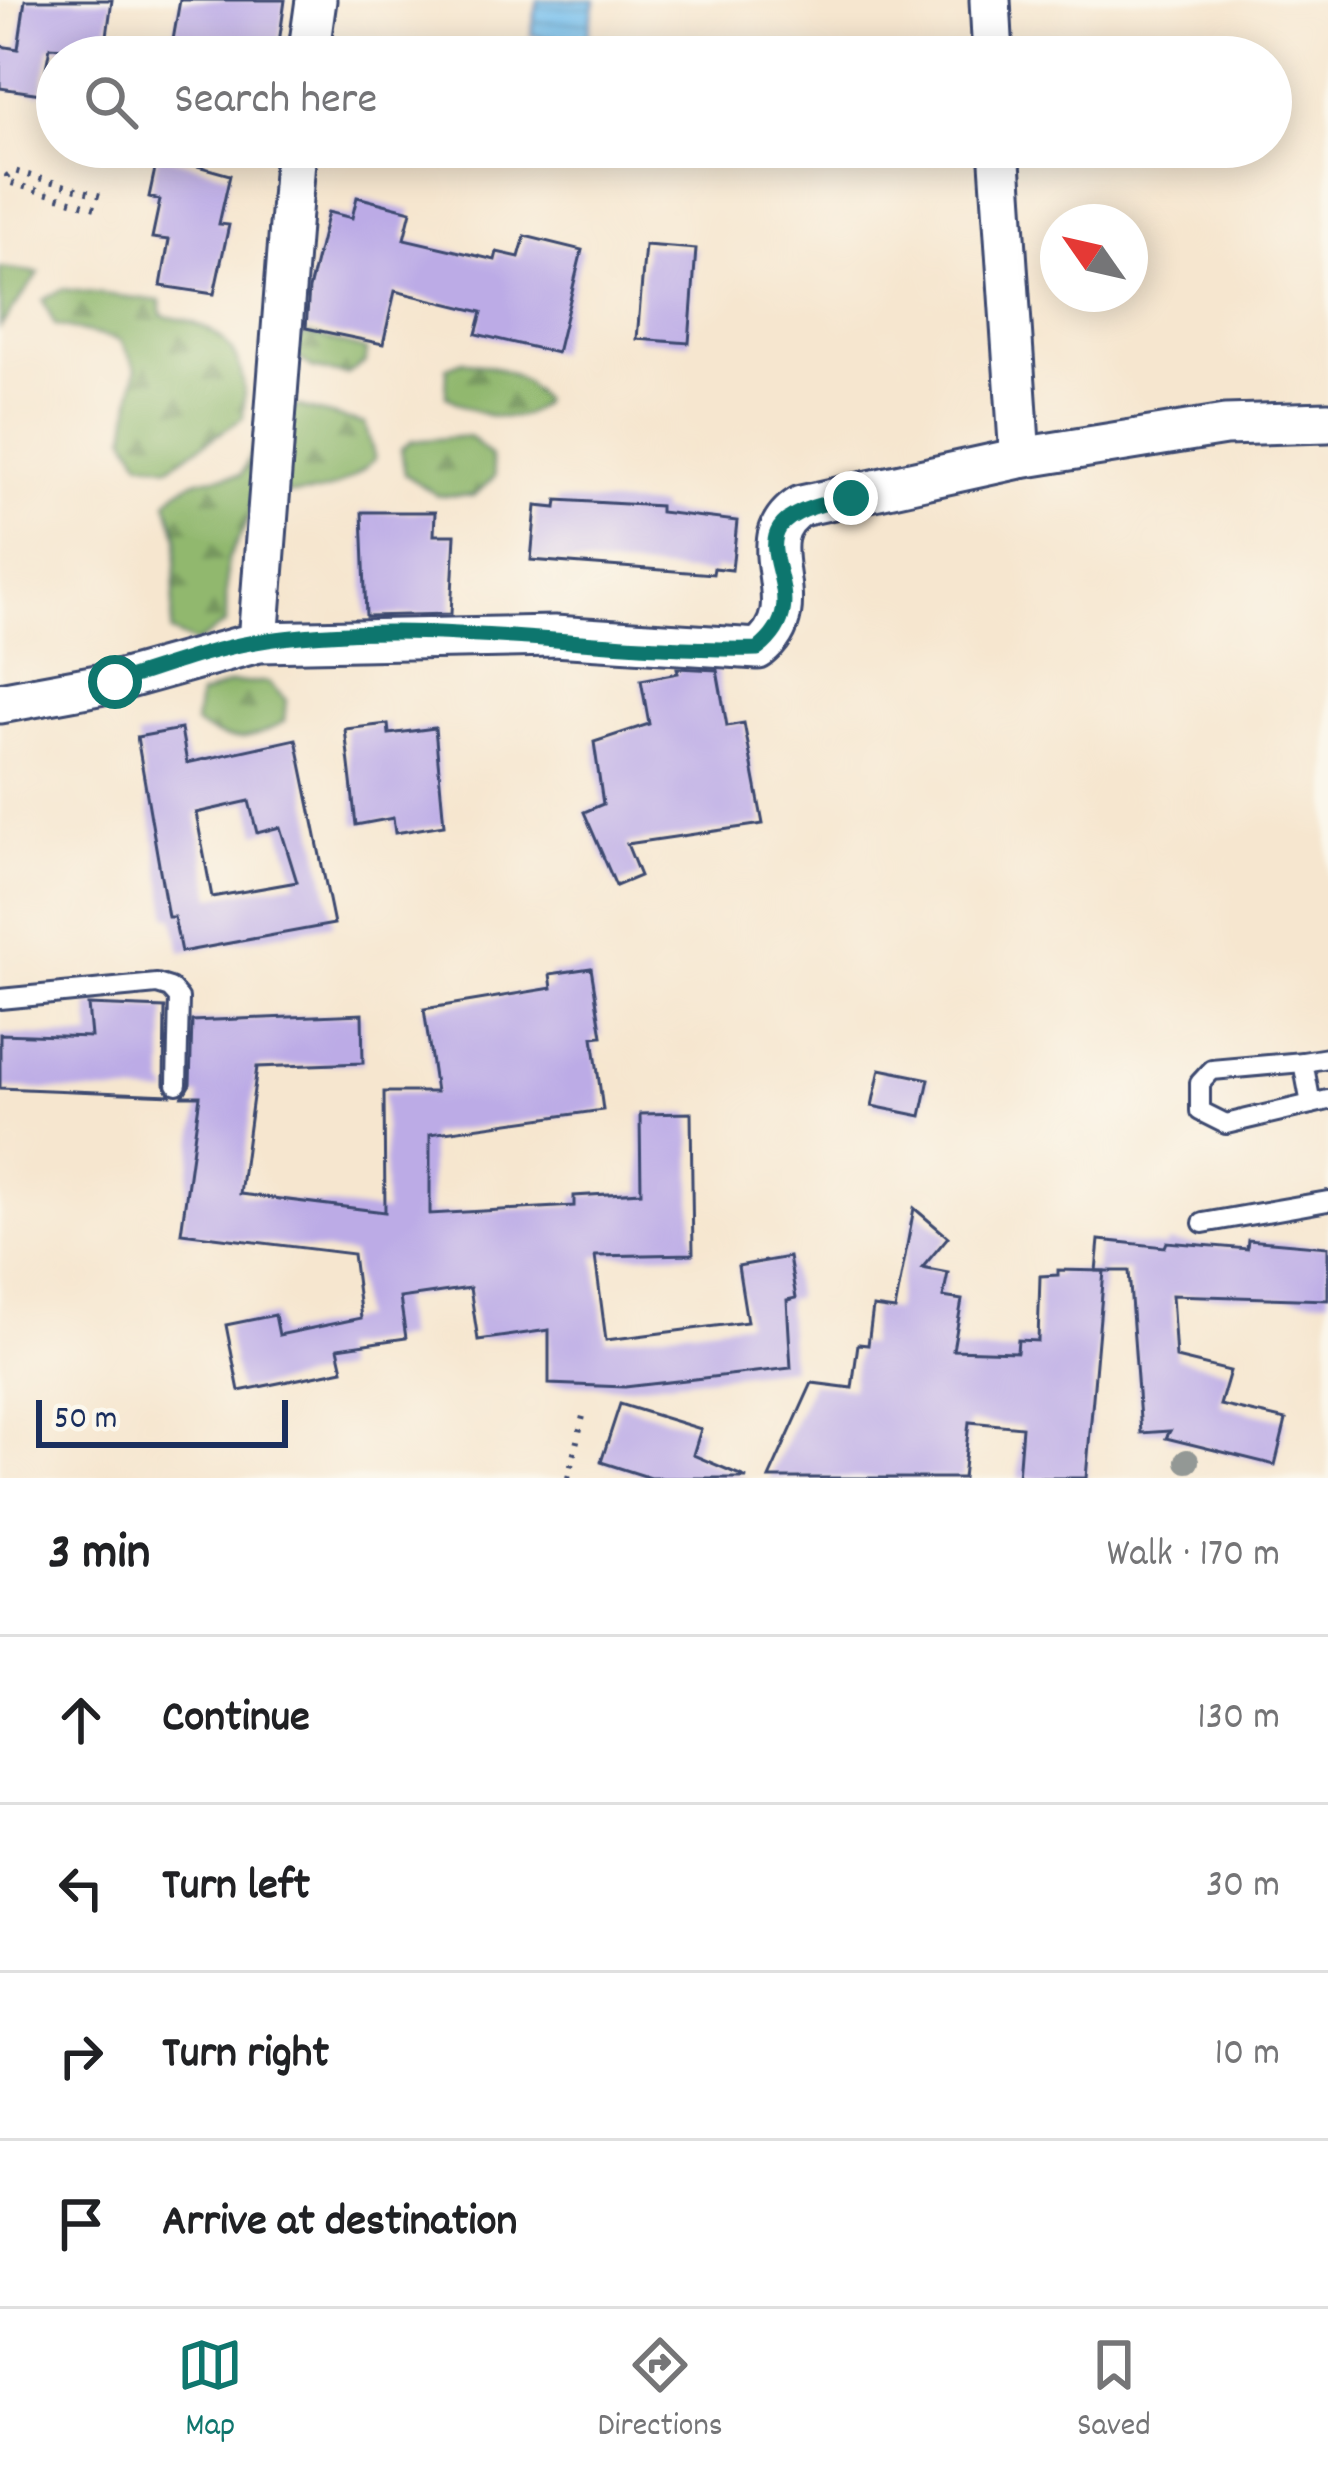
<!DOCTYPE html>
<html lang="en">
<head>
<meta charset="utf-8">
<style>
	:root { --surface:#fff; --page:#f6f6f6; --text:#202124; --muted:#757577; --line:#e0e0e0; --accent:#0f766e }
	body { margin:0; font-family:Dekko,sans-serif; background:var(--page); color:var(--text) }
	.compass { position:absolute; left:1040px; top:204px; width:108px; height:108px; border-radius:50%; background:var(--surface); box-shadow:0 6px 30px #0003; rotate:304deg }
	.scale { position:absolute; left:36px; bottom:30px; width:252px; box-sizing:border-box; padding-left:12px; border:6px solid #1b2f5e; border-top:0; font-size:33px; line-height:42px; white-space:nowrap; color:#1b2f5e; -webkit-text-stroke:9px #fbf7ec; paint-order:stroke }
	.stop { position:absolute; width:36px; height:36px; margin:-27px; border:9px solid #0f766e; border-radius:50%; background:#fff }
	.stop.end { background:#0f766e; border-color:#fff; box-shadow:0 3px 12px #0008 }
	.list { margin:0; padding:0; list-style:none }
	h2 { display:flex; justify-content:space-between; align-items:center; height:156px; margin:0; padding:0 48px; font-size:51px }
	h2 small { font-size:39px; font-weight:400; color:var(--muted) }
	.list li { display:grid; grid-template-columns:78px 1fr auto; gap:36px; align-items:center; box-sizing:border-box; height:168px; padding:0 48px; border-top:3px solid var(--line) }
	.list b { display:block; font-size:45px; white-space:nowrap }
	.list em { font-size:39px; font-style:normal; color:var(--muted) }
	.icon { flex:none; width:66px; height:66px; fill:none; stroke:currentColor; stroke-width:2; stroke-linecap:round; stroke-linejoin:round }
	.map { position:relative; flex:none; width:1328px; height:1478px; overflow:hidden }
	.search { position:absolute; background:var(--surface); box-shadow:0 6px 30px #0003; left:36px; right:36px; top:36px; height:132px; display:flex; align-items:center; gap:30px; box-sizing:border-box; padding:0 42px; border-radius:66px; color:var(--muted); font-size:45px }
	.sheet { height:828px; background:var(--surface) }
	nav { display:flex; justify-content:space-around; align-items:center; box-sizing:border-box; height:168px; border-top:3px solid var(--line); background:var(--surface); font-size:33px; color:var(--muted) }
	nav a { display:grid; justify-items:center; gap:6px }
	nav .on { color:var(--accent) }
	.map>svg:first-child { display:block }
</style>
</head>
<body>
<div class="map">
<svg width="1328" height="1478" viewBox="0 0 1328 1478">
	<defs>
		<pattern id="forest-firs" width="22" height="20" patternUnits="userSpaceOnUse" patternTransform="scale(3)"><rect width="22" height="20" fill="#91b86e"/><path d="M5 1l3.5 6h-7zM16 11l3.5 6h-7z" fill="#76965e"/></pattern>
		<pattern id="water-rules" width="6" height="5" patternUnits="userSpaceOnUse" patternTransform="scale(3)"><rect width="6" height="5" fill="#75bfee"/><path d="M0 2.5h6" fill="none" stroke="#5f9cc4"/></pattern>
	</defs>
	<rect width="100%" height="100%" fill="#fbf7ec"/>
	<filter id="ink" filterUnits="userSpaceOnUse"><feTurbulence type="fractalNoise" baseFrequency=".00833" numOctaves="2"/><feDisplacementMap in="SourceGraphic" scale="24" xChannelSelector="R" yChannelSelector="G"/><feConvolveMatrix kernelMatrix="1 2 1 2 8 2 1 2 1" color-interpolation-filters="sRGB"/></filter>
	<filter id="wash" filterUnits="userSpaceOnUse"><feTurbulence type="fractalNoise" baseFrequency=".004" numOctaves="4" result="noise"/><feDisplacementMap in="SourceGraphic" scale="48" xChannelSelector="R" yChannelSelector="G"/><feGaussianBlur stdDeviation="2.7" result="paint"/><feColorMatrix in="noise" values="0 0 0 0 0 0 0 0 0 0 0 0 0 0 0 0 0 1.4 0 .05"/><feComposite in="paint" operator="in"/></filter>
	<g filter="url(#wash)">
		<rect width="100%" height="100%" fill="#f6e6cf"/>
		<!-- forest -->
		<g fill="url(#forest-firs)" stroke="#567466" stroke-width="3">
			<polygon points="0,268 39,273 0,327"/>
			<path d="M62,289l98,12 2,15c62,8 88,38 81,102l-74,49 -29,-6 -14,-25 10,-68 -16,-28 -65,-15 -12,-25z"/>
			<polygon points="309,334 366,350 366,362 347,375 312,368 295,355 294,340"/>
			<path d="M463,361c33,5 61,11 80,41 -29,29 -68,12 -97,-6l1,-29z"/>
			<path d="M296,406l69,18 10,35c-43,40 -65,37 -121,32l-5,27 -22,43 -1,62 -30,20 -25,-11 7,-94 -11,-36c20,-25 43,-25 74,-27l22,-48z"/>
			<polygon points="470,436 491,457 495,476 474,496 437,495 405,474 401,449 412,441"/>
			<path d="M268,682l18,18 -2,21c-32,21 -56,24 -89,3l4,-28 32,-13z"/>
		</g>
		<!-- water -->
		<polygon fill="url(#water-rules)" stroke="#4877a6" stroke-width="3" points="538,0 595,0 586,46 531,35"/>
		<g id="blocks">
			<!-- building -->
			<g fill="#bcabe6" fill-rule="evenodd">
				<polygon points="25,0 112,0 105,50 50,47 41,94 0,88 0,46 18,49"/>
				<polygon points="180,0 285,0 277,57 170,57"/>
				<polygon points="158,155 230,175 219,224 229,225 214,294 161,286 169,240 152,238 160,200 149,197"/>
				<polygon points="357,197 411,211 404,239 495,260 497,252 519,257 525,236 582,250 557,353 476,334 482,312 395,291 383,344 306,328 309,289 328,212 352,218"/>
				<polygon points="645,245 696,249 689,343 637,339"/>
				<polygon points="557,500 660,506 660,512 737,521 732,570 714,568 713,574 531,560 536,506 556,508"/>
				<polygon points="362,512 435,512 434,535 455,535 451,614 366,616"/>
				<polygon points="677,668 717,670 727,726 744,723 763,824 627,844 640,876 616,886 584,812 603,804 594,742 649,724 641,680 678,673"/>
				<polygon points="388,724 389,734 435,728 444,825 395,833 393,818 356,825 345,729"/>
				<path d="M181,729l6,34 109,-24 38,185 -153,28 -7,-35h-6l-31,-180zM249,801l8,32 23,-6 17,55 -85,15 -16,-84z"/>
				<polygon points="591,968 602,1036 593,1037 603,1110 430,1134 430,1214 574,1206 574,1196 641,1192 640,1114 691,1113 693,1254 595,1256 606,1340 747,1322 738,1266 789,1257 796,1298 787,1300 791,1368 625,1387 549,1384 549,1330 478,1340 470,1288 400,1298 406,1338 338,1348 343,1370 239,1391 226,1325 275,1315 279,1335 361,1318 353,1254 181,1233 200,1096 183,1096 190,1084 192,1021 362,1014 363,1063 257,1067 240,1194 385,1212 384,1092 436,1092 424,1009 552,988 550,974"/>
				<polygon points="88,1005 165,1008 164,1084 170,1095 0,1088 0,1034 91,1037"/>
				<polygon points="880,1069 929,1079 921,1116 872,1106"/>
				<polygon points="914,1208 948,1237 922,1268 948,1273 943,1297 962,1300 953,1350 1017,1352 1018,1340 1038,1341 1040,1276 1058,1275 1058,1270 1104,1271 1086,1478 1018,1478 1022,1427 969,1422 963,1478 769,1478 812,1383 852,1388 858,1344 868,1345 873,1307 895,1310"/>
				<polygon points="1099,1240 1165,1247 1167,1242 1247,1249 1248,1240 1328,1247 1328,1300 1172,1295 1176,1358 1230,1371 1220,1405 1286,1420 1275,1465 1166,1438 1170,1431 1141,1433 1129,1271 1096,1271"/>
				<polygon points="620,1404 701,1429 693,1455 747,1478 651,1478 601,1462"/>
			</g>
		</g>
	</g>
	<g filter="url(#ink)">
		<use href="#blocks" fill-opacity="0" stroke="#3c4a6f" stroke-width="3"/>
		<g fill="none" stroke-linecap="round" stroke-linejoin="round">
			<defs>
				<g id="service">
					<polyline points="0,999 157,984 170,988 179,998 177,1084"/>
					<polyline points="1303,1062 1212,1070 1200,1083 1200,1111 1226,1124 1328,1100"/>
					<polyline points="1311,1104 1303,1062 1328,1058"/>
					<polyline points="1203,1223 1328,1201"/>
				</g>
				<g id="minor">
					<polyline points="990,0 993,57"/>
					<polyline points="308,57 316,0"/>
					<polyline points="999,147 1020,458"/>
					<path d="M258,642l296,-6 204,13c57,-45 -15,-107 43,-143l219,-48 205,-33 103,-3"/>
					<polyline points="0,703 114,682 258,642 296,147"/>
				</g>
			</defs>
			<!-- service casing -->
			<use href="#service" stroke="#3c4a6f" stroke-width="24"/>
			<!-- minor casing -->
			<use href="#minor" stroke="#3c4a6f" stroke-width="45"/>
			<!-- path -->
			<g stroke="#3c4a6f" stroke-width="6" stroke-dasharray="3 9" stroke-linecap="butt">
				<polyline points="95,208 8,182 7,176 14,171 101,196"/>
				<polyline points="568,1478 583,1416"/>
			</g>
			<!-- service -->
			<use href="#service" stroke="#fff" stroke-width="18"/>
			<!-- minor -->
			<use href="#minor" stroke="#fff" stroke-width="39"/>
		</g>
		<!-- trees -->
		<circle fill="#939895" cx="1187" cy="1461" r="12"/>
	</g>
	<g fill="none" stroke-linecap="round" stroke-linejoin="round" filter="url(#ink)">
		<!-- route -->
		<path stroke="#0f766e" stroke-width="15" d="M115,682c46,-14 93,-32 140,-40 166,-27 337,10 503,7 78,-62 -60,-125 93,-151"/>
	</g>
</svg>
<svg class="compass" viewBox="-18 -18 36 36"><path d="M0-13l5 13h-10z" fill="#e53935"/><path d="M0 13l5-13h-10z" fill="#757577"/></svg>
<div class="scale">50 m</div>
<div class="stop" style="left:115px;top:682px"></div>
<div class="stop end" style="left:851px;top:498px"></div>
<div class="search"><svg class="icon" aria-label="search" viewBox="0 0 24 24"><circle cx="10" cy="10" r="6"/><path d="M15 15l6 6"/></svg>Search here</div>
</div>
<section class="sheet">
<h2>3 min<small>Walk · 170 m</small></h2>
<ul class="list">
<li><svg class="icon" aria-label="ahead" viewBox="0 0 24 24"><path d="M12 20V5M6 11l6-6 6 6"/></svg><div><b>Continue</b></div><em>130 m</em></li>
<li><svg class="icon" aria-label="left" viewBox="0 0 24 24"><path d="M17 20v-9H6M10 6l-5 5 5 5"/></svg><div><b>Turn left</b></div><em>30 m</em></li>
<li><svg class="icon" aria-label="right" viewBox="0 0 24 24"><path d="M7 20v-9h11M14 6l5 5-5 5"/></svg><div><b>Turn right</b></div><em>10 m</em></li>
<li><svg class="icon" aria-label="arrive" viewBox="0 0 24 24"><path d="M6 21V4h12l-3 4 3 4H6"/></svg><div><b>Arrive at destination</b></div></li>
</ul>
</section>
<nav>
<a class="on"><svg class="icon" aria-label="map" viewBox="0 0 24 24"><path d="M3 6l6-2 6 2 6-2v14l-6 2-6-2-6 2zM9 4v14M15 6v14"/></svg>Map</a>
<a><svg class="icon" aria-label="directions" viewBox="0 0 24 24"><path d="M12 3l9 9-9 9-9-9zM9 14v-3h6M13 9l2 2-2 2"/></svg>Directions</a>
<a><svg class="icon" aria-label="saved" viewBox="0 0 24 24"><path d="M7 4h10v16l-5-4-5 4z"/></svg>Saved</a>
</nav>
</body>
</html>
